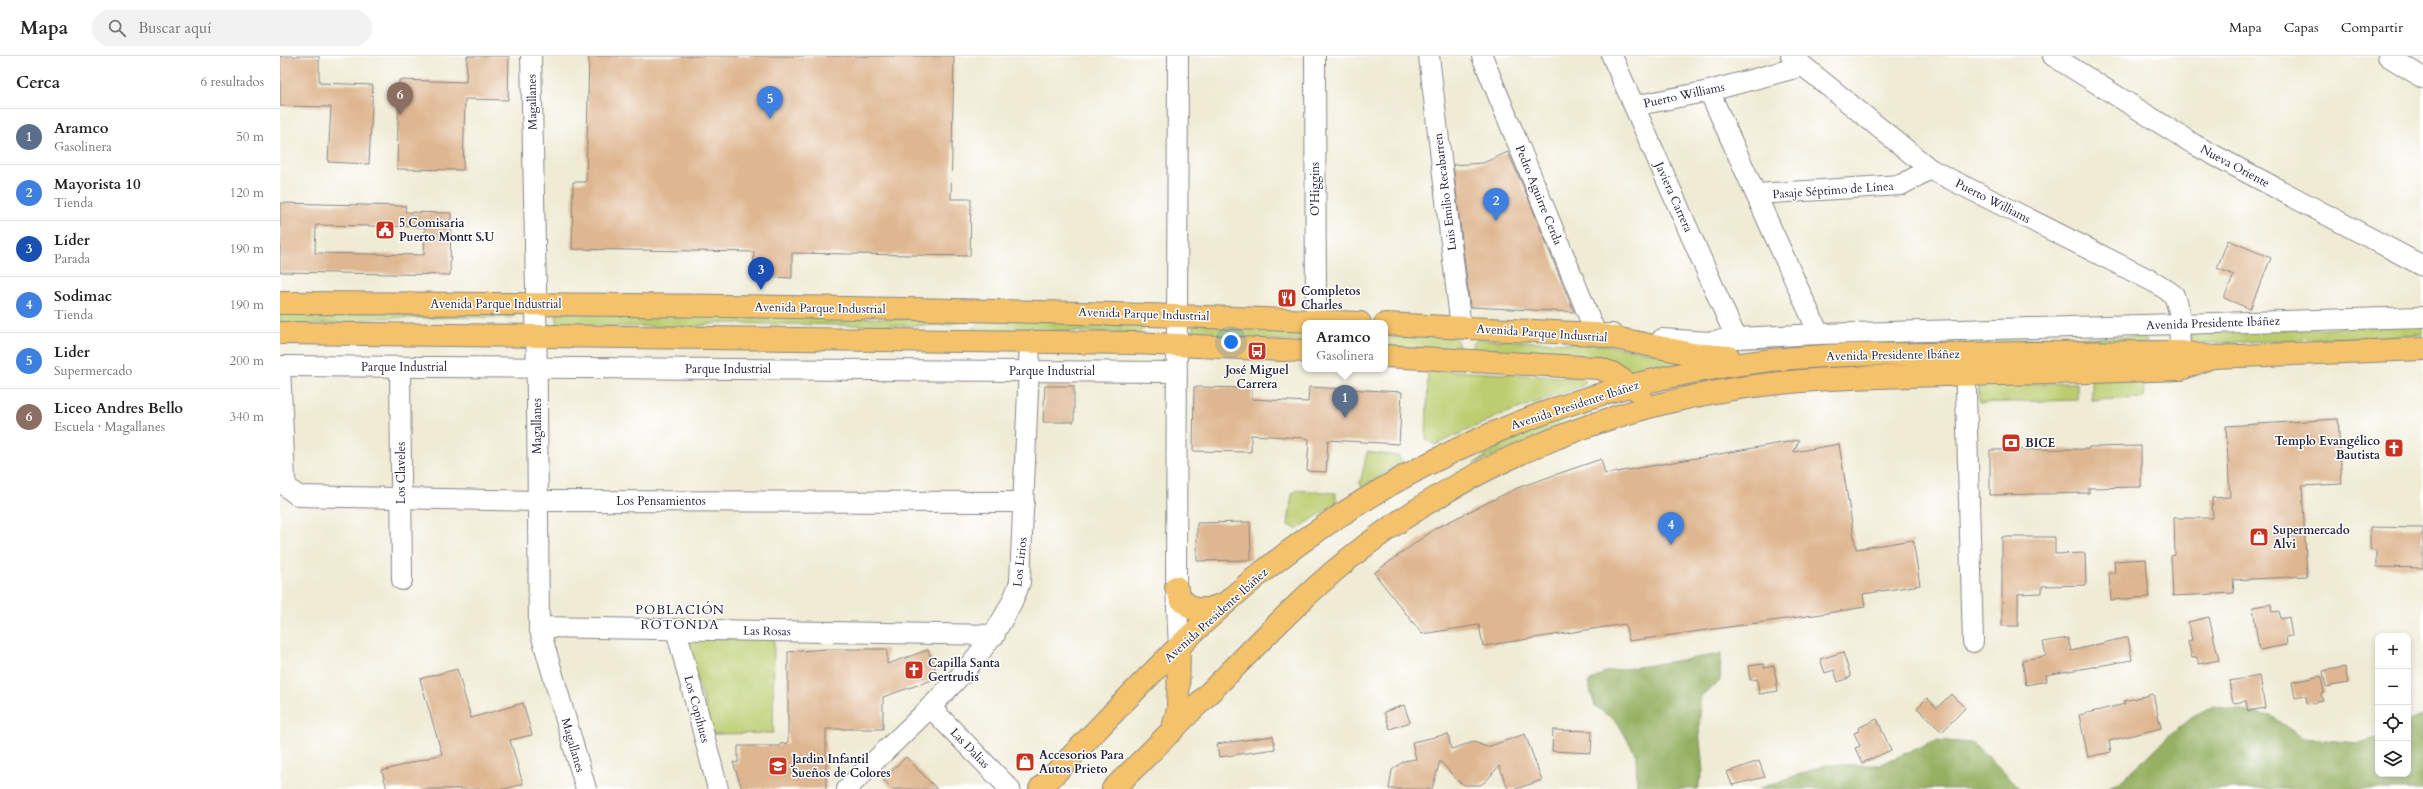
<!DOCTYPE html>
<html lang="es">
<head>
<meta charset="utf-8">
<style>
	:root { --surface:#fff; --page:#f2f2f2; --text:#222; --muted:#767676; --line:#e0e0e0; --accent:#d93025 }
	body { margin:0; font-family:Cardo,serif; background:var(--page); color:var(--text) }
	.controls { position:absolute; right:12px; bottom:12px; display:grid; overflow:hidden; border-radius:8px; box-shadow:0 2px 6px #0003 }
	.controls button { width:36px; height:36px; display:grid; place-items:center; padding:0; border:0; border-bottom:1px solid var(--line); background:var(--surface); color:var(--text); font:20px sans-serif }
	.you { position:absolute; left:951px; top:286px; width:14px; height:14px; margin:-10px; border:3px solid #fff; border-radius:50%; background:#1a73e8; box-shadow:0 0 0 6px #1a73e833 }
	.badge { display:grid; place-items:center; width:26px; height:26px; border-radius:50%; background:var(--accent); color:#fff; font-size:13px; font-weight:700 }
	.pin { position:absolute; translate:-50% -33px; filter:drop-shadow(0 1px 2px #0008) }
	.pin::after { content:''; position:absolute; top:21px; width:14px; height:12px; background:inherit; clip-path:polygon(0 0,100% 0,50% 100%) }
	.popup { position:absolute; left:1022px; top:264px; width:86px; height:52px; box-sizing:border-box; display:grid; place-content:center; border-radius:8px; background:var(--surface); filter:drop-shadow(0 1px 3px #0005); font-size:13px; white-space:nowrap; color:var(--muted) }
	.popup b { font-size:15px; color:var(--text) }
	.popup::after { content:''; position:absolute; left:50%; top:100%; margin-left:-8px; border:8px solid transparent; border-top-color:var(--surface) }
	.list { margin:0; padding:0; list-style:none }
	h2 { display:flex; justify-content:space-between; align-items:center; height:52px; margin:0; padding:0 16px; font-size:17px }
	h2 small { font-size:13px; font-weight:400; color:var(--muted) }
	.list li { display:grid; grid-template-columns:26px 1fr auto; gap:12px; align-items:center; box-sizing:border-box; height:56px; padding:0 16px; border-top:1px solid var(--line) }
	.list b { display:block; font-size:15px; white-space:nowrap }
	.list p { margin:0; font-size:13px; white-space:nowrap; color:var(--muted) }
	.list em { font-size:13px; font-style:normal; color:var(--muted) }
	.icon { flex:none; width:22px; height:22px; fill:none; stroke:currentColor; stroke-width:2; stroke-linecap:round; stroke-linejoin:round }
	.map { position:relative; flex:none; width:2143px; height:733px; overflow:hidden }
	header { display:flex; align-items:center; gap:24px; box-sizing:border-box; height:56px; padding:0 20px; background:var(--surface); border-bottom:1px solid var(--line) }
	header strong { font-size:19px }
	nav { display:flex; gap:22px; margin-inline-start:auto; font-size:14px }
	.search { width:280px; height:36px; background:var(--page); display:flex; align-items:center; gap:10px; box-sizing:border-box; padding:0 14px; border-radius:22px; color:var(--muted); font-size:15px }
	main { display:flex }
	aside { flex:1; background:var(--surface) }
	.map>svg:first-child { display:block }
</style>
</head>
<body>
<header>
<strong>Mapa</strong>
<div class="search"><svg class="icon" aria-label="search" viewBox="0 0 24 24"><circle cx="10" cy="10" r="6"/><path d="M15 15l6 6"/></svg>Buscar aquí</div>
<nav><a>Mapa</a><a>Capas</a><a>Compartir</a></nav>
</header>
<main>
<aside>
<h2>Cerca<small>6 resultados</small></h2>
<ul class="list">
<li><span class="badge" style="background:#5c6f8a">1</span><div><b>Aramco</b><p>Gasolinera</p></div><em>50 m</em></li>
<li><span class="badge" style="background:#3f7fe0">2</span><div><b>Mayorista 10</b><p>Tienda</p></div><em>120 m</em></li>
<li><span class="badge" style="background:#1a4fb4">3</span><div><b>Líder</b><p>Parada</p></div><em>190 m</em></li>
<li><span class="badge" style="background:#3f7fe0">4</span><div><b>Sodimac</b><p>Tienda</p></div><em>190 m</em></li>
<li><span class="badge" style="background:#3f7fe0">5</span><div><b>Lider</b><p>Supermercado</p></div><em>200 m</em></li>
<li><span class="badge" style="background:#8d6e63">6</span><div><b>Liceo Andres Bello</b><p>Escuela · Magallanes</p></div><em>340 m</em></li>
</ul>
</aside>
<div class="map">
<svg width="2143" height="733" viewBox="0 0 2143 733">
	<rect width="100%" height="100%" fill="#fff"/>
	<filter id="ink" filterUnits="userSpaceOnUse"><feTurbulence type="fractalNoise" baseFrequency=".025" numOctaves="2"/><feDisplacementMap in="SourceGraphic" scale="8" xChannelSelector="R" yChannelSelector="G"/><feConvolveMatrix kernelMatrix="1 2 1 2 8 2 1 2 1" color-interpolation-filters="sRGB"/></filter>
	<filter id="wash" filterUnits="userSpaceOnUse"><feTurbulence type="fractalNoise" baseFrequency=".012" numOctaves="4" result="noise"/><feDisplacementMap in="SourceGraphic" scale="16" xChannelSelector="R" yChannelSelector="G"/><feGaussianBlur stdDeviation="0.9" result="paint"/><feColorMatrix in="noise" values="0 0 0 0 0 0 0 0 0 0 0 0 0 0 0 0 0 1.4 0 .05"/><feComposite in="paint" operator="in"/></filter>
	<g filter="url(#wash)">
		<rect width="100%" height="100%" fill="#efebd4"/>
		<!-- green -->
		<g fill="#bccd6f" stroke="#6f7855">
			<polygon points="0,255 236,258 233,261 99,262 54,268 0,269"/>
			<polygon points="279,256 681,264 670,268 624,270 437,267 416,271 278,270 276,259"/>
			<polygon points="706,261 864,269 864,273 860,277 691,273"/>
			<polygon points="913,267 1025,273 1025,286 913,279"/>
			<polygon points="2143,268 2143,279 1915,288 1909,288 1909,278"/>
			<polygon points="1105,278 1173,281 1177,284 1179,291 1177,294 1105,291"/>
			<polygon points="1865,281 1867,287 1460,291 1558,285"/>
			<polygon points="1198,283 1326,289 1421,304 1355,318 1334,309 1195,296 1192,288"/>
			<polygon points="1612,305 1612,309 1561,312 1422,328 1422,323 1474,314"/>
			<polygon points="1153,314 1302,322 1306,326 1301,331 1223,358 1155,389 1146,383 1148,318"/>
			<polygon points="1863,321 1864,342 1812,344 1812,323"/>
			<polygon points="1797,327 1797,344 1699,347 1698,328"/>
			<polygon points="1305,353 1307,361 1194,408 1237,378"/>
			<polygon points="1087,396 1118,400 1124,406 1082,431 1080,428"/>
			<polygon points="1017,434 1056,437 1056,448 1017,473 1008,469 1012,438"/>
			<polygon points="494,581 493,677 433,678 407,588 409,583"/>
		</g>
		<!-- forest -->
		<g fill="#95b062" stroke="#5c694e">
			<polygon points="1441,598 1440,625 1421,640 1419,675 1423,715 1417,733 1357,733 1356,699 1338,667 1315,650 1308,627 1325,616"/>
			<polygon points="1933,650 1991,660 2024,682 2077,687 2098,682 2098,718 2128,718 2128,667 2143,660 2143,733 1825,733 1842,724 1909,662"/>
			<polygon points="1656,684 1691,687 1706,698 1740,733 1478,733 1546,709 1599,709"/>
		</g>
		<g id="blocks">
			<!-- building -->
			<g fill="#deb68f" fill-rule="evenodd">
				<polygon points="0,0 39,0 39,27 93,29 89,108 48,106 51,51 0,50"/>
				<polygon points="187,0 229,0 228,44 185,43 183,114 117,113 119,24 186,26"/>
				<polygon points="309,0 674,0 671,143 691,143 690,200 512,197 512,222 493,221 473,221 474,196 292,193 293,126 306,126"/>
				<polygon points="1228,96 1249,144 1294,256 1190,251 1173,109 1203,107"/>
				<path d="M0,147l126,3 -1,6 46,1 -1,62 -170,-3zM36,169l109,2 -1,28 -109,-2z"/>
				<polygon points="1948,184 1991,202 1970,253 1944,242 1954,219 1937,212"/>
				<polygon points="765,330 794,330 794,366 763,366"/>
				<polygon points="914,331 972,332 972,343 1028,346 1029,331 1122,336 1119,388 1048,384 1046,416 1027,415 1029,383 1026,382 971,379 971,396 913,395"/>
				<polygon points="2058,363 2062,428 2022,430 2027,520 1953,524 1954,537 1893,540 1891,500 1895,499 1894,462 1933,462 1932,442 1950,441 1946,370"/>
				<polygon points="1519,384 1514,396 1559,388 1576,493 1633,484 1640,529 1583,538 1585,551 1541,558 1349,585 1345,568 1203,590 1199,569 1142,578 1094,517 1156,472 1237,432 1321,403 1325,418"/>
				<polygon points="1861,390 1861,431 1809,432 1809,437 1710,439 1710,394 1809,393 1809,391"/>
				<polygon points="970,466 971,504 917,505 917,467"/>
				<polygon points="2090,471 2143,472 2143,512 2097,511 2097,494 2090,493"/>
				<polygon points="1722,481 1775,481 1775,498 1805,497 1806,529 1762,530 1762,537 1738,538 1738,570 1722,570"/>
				<polygon points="1866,503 1869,541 1831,544 1829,517 1835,517 1834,505"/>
				<polygon points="1991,548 1992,556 1999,555 2001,563 2009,561 2012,580 2006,581 2007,589 1979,594 1973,551"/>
				<polygon points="1929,561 1939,604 1919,608 1917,601 1912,602 1908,585 1912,584 1908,566"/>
				<polygon points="1848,581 1852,604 1766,619 1767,625 1746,629 1742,604 1766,600 1763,586 1788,582 1791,595"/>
				<polygon points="546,593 607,593 607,608 648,594 656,615 649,617 652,624 603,641 603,673 546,673 546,733 462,733 453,706 458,707 458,690 500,690 500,688 508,687 508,596"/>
				<polygon points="1563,596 1571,621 1558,626 1554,614 1545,617 1540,603"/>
				<polygon points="1484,608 1484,612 1494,610 1498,635 1479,638 1477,623 1470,624 1468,610"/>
				<polygon points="2065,611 2068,627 2046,631 2043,615"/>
				<polygon points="177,613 191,662 243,647 252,679 230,684 243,728 224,733 107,733 102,715 162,698 140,623"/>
				<polygon points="1980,620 1985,652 1968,655 1966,645 1953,647 1949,625"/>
				<polygon points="2041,620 2044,636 2041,637 2043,645 2027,648 2026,640 2015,642 2012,626"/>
				<polygon points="1671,638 1685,652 1662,676 1637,652 1647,642 1657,652"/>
				<polygon points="1873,638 1881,672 1829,685 1831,696 1808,701 1799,659 1845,648 1844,645"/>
				<polygon points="1124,649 1130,666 1110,673 1104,656"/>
				<polygon points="1597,663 1611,694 1582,707 1575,692 1580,690 1574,677 1579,675 1578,672"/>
				<polygon points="1273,674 1312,675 1311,697 1272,695"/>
				<polygon points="1168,678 1171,693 1194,686 1207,691 1245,678 1262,724 1236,733 1228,733 1219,710 1206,725 1200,729 1185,729 1178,725 1160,705 1152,733 1109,733 1112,714 1124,705 1136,703 1132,686"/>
				<polygon points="993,680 995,693 939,701 937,688"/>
				<polygon points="626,701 657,733 612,733 603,723"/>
				<polygon points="1479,705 1485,721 1452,729 1447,716"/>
			</g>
		</g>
	</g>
	<g filter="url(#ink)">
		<use href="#blocks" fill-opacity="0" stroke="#888688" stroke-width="1"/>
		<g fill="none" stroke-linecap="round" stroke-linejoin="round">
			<defs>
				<g id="minor">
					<polyline points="251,0 256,234 259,571 306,733"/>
					<polyline points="898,0 896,531 899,591"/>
					<polyline points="1035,0 1036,265"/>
					<polyline points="1149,0 1181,272"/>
					<polyline points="1202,0 1316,278 1332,278"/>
					<polyline points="1332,0 1456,282"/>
					<polyline points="1511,0 1650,113 1878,228 1894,239 1899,256 1900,296"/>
					<polyline points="1773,0 1915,89 2143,210"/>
					<polyline points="2108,0 2143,22"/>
					<polyline points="1429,35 1539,278"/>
					<polyline points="1354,50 1429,35 1523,10"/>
					<polyline points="1476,138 1621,129 1650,113"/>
					<polyline points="1382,283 1430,286 1456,282 1539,278 2143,261"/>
					<polyline points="1685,302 1693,586"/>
					<polyline points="0,310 896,316"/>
					<polyline points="0,310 5,425 8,432 18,440 258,445 744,446"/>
					<polyline points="120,311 122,524"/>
					<polyline points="259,571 715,579"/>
					<polyline points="396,573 438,733"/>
					<polyline points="650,651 730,733"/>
					<path d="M567,733c57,-61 146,-127 173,-207l10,-241"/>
				</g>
				<g id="major">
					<path d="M0,247c360,1 720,4 1080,20"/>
					<polyline points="1105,268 1316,278 1412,298 1449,301"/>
					<polyline points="0,277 855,287 1025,295"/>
					<polyline points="1105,300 1318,312 1332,317 1360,336"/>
					<polyline points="896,531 901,543 913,553 928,553 944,548"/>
					<polyline points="892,675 898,654 899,591"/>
					<path d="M760,733c74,-76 146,-157 230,-223 139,-110 310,-183 486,-204 61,-8 124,-8 186,-8 79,-1 159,-2 238,-2l33,5 210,-8"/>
					<path d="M833,733c42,-41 83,-83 124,-124 41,-42 82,-84 128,-119 102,-78 225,-131 351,-154 75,-14 153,-15 229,-17 79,-1 157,-3 236,-6l31,-12"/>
				</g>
			</defs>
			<!-- minor casing -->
			<use href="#minor" stroke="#888688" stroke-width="22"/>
			<!-- major casing -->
			<use href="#major" stroke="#888688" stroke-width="24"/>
			<!-- minor -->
			<use href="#minor" stroke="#fff" stroke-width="20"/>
			<!-- major -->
			<use href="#major" stroke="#f3c26a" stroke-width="22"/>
		</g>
	</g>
	<!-- icons -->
	<defs>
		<symbol id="civic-square" viewBox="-11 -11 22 22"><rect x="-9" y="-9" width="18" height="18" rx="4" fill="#c8321e" stroke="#fff"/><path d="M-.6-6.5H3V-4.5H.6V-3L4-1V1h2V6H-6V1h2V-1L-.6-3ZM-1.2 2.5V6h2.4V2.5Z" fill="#fff"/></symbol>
		<symbol id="restaurant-square" viewBox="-11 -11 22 22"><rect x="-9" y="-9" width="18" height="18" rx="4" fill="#c8321e" stroke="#fff"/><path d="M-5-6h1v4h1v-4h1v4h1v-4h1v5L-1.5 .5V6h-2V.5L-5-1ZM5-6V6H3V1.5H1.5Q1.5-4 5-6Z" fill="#fff"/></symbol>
		<symbol id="bus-square" viewBox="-11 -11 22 22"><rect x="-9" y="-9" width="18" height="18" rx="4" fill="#c8321e" stroke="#fff"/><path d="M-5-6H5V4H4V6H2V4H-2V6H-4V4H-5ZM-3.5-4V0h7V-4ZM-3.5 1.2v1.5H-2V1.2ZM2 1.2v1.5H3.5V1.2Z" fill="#fff"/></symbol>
		<symbol id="bank-square" viewBox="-11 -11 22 22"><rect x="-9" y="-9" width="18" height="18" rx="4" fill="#c8321e" stroke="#fff"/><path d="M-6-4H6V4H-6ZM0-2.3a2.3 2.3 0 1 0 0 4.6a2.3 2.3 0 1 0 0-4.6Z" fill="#fff"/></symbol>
		<symbol id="church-square" viewBox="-11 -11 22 22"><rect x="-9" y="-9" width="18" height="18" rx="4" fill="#c8321e" stroke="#fff"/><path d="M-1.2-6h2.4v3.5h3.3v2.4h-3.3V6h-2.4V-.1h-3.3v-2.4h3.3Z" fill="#fff"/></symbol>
		<symbol id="shop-square" viewBox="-11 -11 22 22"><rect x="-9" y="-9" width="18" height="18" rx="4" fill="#c8321e" stroke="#fff"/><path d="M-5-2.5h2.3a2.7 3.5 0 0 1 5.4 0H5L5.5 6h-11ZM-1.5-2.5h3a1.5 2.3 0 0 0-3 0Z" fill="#fff"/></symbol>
		<symbol id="school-square" viewBox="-11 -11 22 22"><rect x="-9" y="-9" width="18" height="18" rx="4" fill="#c8321e" stroke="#fff"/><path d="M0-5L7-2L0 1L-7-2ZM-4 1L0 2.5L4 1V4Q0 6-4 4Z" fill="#fff"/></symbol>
	</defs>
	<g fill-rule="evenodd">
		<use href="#civic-square" x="94" y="163" width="22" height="22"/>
		<use href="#restaurant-square" x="996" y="231" width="22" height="22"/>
		<use href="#bus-square" x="966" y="284" width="22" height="22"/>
		<use href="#bank-square" x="1720" y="376" width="22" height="22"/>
		<use href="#church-square" x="2103" y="381" width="22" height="22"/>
		<use href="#shop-square" x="1968" y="470" width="22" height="22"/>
		<use href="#church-square" x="623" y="603" width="22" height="22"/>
		<use href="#shop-square" x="734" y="695" width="22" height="22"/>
		<use href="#school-square" x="487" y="699" width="22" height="22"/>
	</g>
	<g text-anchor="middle" stroke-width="3" stroke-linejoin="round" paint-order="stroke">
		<!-- street labels -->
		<g font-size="12" fill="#22223b" stroke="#fff">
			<text transform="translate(1404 39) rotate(-12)" y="4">Puerto Williams</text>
			<text transform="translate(252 46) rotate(-91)" y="4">Magallanes</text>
			<text transform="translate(1955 110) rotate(28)" y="4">Nueva Oriente</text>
			<text transform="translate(1035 133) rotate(-90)" y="4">O'Higgins</text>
			<text transform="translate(1553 134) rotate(-4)" y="4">Pasaje Séptimo de Línea</text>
			<text transform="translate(1165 136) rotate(-97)" y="4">Luis Emilio Recabarren</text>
			<text transform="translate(1259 139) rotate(68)" y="4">Pedro Aguirre Cerda</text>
			<text transform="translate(1394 141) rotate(66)" y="4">Javiera Carrera</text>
			<text transform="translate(1713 145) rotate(27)" y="4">Puerto Williams</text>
			<text x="216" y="252">Avenida Parque Industrial</text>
			<text transform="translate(540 252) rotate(1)" y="4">Avenida Parque Industrial</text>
			<text transform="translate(864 258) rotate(2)" y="4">Avenida Parque Industrial</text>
			<text transform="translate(1933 267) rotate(-2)" y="4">Avenida Presidente Ibáñez</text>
			<text transform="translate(1262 277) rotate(4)" y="4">Avenida Parque Industrial</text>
			<text transform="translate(1613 299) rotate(-1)" y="4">Avenida Presidente Ibáñez</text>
			<text x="124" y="315">Parque Industrial</text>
			<text x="448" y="317">Parque Industrial</text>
			<text x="772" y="319">Parque Industrial</text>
			<text transform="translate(1295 349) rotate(-18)" y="4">Avenida Presidente Ibáñez</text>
			<text transform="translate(257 370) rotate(-90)" y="4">Magallanes</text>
			<text transform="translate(121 417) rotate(-90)" y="4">Los Claveles</text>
			<text x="381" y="449">Los Pensamientos</text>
			<text transform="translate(740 506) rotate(-84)" y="4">Los Lirios</text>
			<text transform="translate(936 559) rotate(-42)" y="4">Avenida Presidente Ibáñez</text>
			<text transform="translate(487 575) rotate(1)" y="4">Las Rosas</text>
			<text transform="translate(417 653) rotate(75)" y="4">Los Copihues</text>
			<text transform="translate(293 689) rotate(74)" y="4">Magallanes</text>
			<text transform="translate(690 692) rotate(46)" y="4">Las Dalias</text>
		</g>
		<!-- poi labels -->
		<g font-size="12" font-weight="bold" fill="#22223b" stroke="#fff" text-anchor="start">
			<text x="119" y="171">5 Comisaria<tspan x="119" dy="14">Puerto Montt S.U</tspan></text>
			<text x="1021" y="239">Completos<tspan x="1021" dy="14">Charles</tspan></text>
			<text x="977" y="318" text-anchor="middle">José Miguel<tspan x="977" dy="14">Carrera</tspan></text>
			<text x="2100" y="389" text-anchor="end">Templo Evangélico<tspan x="2100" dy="14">Bautista</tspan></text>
			<text x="1745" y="391">BICE</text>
			<text x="1993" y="478">Supermercado<tspan x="1993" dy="14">Alvi</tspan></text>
			<text x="648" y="611">Capilla Santa<tspan x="648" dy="14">Gertrudis</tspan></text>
			<text x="759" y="703">Accesorios Para<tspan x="759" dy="14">Autos Prieto</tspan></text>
			<text x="512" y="707">Jardin Infantil<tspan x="512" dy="14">Sueños de Colores</tspan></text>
		</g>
		<!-- neighbourhood labels -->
		<g font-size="13" letter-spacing="1" fill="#22223b" stroke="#fff">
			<text x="400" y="558">POBLACIÓN<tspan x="400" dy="15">ROTONDA</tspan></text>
		</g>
	</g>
</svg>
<div class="controls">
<button>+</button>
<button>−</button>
<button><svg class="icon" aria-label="locate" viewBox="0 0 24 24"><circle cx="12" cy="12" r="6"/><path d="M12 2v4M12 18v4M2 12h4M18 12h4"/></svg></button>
<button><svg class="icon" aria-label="layers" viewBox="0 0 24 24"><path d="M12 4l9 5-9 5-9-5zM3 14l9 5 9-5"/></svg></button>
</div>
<div class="you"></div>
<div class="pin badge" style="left:1065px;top:362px;background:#5c6f8a">1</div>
<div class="popup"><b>Aramco</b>Gasolinera</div>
<div class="pin badge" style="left:1216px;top:165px;background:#3f7fe0">2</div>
<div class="pin badge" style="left:481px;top:234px;background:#1a4fb4">3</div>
<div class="pin badge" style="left:1391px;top:489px;background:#3f7fe0">4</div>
<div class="pin badge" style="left:490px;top:63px;background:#3f7fe0">5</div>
<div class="pin badge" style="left:120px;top:59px;background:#8d6e63">6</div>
</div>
</main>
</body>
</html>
